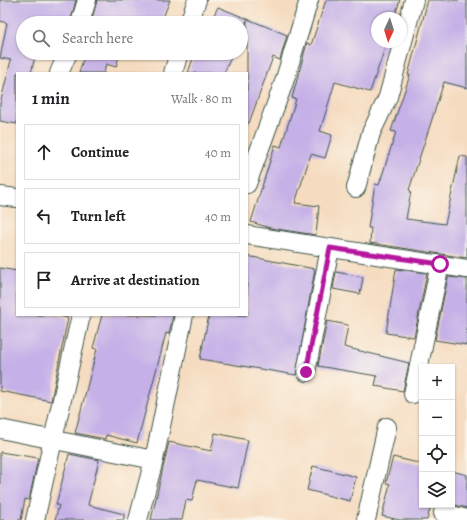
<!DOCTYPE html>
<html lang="en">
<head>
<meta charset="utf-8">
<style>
	:root { --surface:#fff; --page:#f6f6f6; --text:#202124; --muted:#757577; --line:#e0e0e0 }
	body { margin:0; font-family:Alegreya,serif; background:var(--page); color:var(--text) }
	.controls { position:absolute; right:12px; bottom:12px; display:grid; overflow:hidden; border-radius:0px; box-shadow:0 1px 3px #0004 }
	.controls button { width:36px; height:36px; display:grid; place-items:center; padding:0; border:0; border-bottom:1px solid var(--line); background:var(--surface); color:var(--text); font:20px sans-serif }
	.compass { position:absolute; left:371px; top:12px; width:36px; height:36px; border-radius:50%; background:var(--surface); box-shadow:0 1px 3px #0004; rotate:184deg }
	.stop { position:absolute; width:12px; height:12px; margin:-9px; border:3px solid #b5179e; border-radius:50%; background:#fff }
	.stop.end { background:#b5179e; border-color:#fff; box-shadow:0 1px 4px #0008 }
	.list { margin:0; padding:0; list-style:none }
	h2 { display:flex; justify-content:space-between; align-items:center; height:52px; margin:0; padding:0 16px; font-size:17px }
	h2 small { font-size:13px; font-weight:400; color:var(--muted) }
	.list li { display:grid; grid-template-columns:26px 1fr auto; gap:12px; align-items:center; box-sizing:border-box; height:56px; margin:0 8px 8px; padding:0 8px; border:1px solid var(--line); border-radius:0px }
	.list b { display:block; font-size:15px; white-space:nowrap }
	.list em { font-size:13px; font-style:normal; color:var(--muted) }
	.icon { flex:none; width:22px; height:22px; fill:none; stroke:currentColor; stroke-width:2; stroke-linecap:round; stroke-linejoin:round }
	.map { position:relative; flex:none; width:467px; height:520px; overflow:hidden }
	.search { position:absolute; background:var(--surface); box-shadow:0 1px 3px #0004; left:16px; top:16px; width:232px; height:44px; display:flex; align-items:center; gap:10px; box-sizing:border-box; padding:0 14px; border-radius:22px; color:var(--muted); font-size:15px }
	.panel { position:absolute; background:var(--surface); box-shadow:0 1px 3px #0004; left:16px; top:72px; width:232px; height:244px; border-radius:0px }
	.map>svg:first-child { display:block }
</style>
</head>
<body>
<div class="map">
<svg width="467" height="520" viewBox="0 0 467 520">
	<rect width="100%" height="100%" fill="#fbf7ec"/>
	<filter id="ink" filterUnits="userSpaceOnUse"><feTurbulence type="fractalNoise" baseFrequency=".025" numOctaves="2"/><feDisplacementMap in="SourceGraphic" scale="8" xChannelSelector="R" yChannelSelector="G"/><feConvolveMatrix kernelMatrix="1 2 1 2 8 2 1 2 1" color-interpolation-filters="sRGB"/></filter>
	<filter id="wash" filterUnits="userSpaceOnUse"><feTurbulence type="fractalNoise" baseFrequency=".012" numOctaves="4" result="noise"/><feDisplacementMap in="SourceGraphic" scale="16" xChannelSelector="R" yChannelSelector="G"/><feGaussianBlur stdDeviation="0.9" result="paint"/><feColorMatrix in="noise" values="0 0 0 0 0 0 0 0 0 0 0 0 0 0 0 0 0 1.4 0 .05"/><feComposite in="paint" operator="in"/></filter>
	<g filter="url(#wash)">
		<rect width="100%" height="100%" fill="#f5dbbf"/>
		<g id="blocks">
			<!-- building -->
			<g fill="#c5b0e7">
				<polygon points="0,0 76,0 70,23 23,23 23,53 36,53 31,73 17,73 17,124 0,121 0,104 11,60 0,58 7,23 0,21"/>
				<polygon points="97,0 170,0 161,23 91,23"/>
				<polygon points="326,0 400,0 394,18 377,18 377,42 387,42 370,92 335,82 320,131 332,135 325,158 311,154 295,203 319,206 316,235 270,228 251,222 275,145 281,147 296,99 292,98 307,43 311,45"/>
				<polygon points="428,0 467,0 467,88 444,82 409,190 411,191 406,219 445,224 460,156 467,157 467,258 370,243 371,228 368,228 375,184 379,185 396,132 391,131 410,75 408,75"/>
				<polygon points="218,7 287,35 280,60 273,57 249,123 247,123 247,20 241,34 241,23 210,23"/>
				<polygon points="85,53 120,53 116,67 106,64 104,73 79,73"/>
				<polygon points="195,53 233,53 224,73 188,73"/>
				<polygon points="247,256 315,269 296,375 200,359 209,315 247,315"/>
				<polygon points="0,268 17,271 17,315 55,315 68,318 51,401 0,391"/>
				<polygon points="396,269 427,273 414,337 386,333"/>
				<polygon points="336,272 363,277 360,294 333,289"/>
				<polygon points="448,277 467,279 467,345 435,340"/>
				<polygon points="102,315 173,315 169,334 166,333 137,443 106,435 105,439 75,433 97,349 93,348"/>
				<polygon points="327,321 348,325 344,347 409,363 403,391 375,386 377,376 318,366"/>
				<polygon points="215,433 248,440 238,488 197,480 192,501 186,500 182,520 151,520 169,442 211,451"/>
				<polygon points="0,452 38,458 29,500 25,499 21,520 0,520"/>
				<polygon points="69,454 99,460 88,505 124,514 124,520 55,520 59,505 56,505"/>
				<polygon points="393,457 422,464 422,505 437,505 431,505 427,520 400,520 382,516 390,484 386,483"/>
				<polygon points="313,466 356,477 350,501 307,490"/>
				<polygon points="452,471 467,475 467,508 452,504"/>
			</g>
		</g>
	</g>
	<g filter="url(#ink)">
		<use href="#blocks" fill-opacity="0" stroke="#3f5549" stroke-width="1"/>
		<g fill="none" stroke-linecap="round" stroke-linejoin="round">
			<defs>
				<g id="street">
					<polyline points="80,23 87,0"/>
					<polyline points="189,23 197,0"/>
					<polyline points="59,73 68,53"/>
					<polyline points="173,73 179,53"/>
					<polyline points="247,184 284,82 309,0"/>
					<polyline points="356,188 371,133 388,97 414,0"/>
					<polyline points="0,196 17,198"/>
					<polyline points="247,235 467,269"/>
					<polyline points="306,372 330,248"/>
					<polyline points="413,394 440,264"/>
					<polyline points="0,429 154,460"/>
					<polyline points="443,513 467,519"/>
					<polyline points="35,520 81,315"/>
					<polyline points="138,520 154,460 184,315"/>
					<polyline points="366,520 387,427"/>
				</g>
			</defs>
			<!-- street casing -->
			<use href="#street" stroke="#3f5549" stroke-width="20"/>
			<!-- street -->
			<use href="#street" stroke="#fff" stroke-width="18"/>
		</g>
	</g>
	<g fill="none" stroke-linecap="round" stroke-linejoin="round" filter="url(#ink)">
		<!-- route -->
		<polyline stroke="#b5179e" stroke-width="5" points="306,372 330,248 440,264"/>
	</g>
</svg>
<div class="controls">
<button>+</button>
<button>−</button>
<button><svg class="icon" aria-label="locate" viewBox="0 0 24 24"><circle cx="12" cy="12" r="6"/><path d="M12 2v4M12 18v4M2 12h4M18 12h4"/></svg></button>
<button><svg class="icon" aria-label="layers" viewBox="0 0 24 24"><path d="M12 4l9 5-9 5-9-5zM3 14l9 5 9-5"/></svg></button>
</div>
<svg class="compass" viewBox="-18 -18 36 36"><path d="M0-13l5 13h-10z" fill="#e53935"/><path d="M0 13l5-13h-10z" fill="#757577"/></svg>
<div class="stop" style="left:440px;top:264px"></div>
<div class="stop end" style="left:306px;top:372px"></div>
<div class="search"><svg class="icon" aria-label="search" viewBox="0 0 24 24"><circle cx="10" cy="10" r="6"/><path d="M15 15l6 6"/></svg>Search here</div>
<section class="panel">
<h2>1 min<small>Walk · 80 m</small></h2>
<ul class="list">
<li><svg class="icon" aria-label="ahead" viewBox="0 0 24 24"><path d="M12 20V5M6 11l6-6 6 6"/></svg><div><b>Continue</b></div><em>40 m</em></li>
<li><svg class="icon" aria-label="left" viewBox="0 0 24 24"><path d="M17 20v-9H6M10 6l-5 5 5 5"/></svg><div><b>Turn left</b></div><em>40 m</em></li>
<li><svg class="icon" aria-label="arrive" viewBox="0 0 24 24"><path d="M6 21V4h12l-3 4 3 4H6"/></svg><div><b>Arrive at destination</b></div></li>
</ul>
</section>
</div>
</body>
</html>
